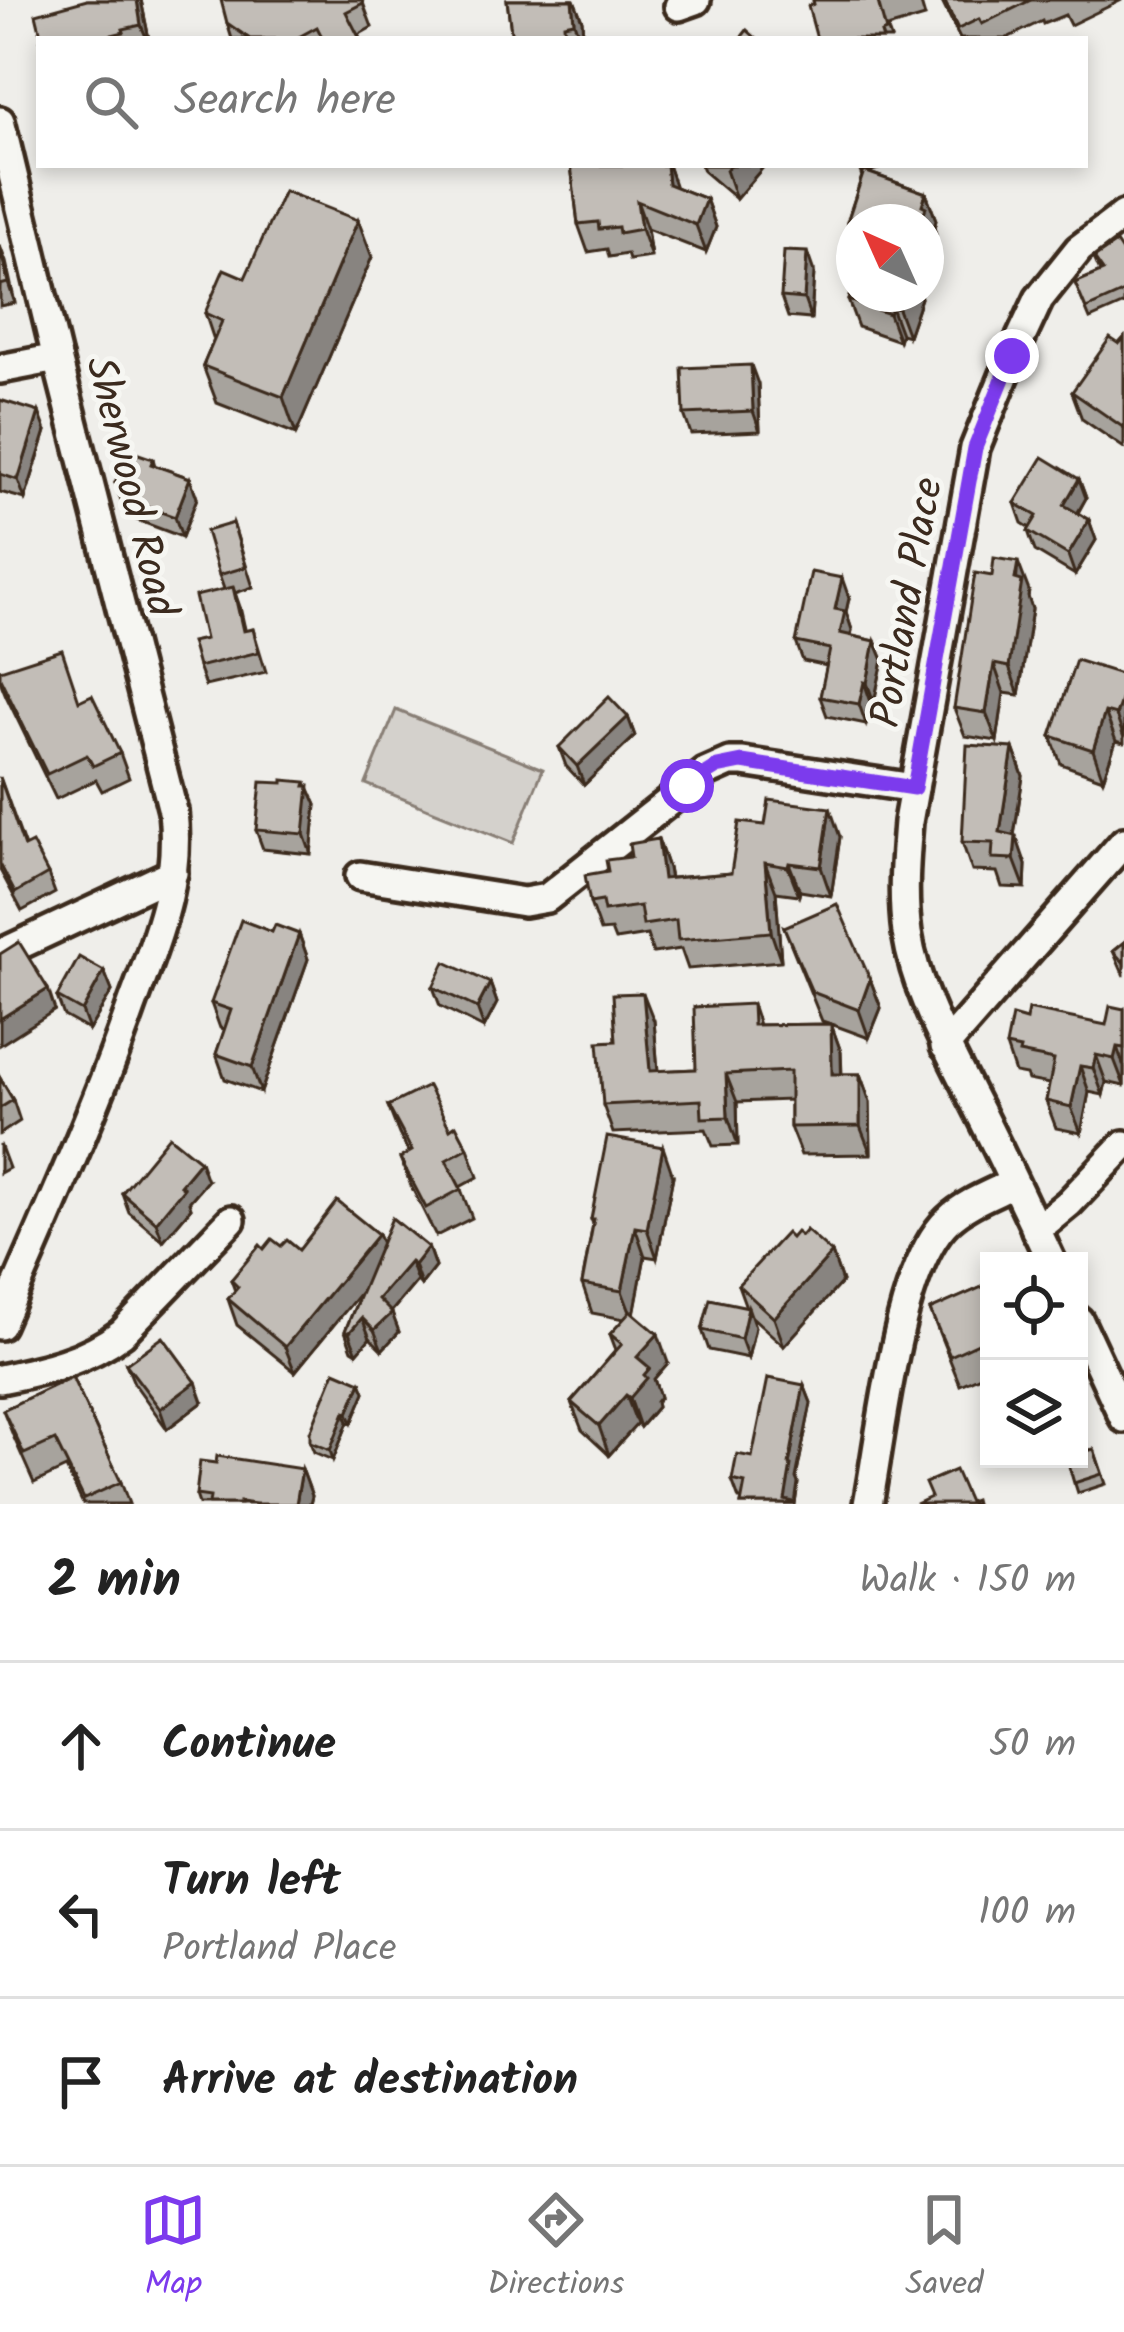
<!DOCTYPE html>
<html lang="en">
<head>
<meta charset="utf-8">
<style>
	:root { --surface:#fff; --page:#f2f2f2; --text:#222; --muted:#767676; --line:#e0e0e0; --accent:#7c3aed }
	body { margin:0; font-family:Kalam,sans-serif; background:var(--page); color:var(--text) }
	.controls { position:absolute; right:36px; bottom:36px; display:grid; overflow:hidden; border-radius:0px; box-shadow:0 6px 18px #0003 }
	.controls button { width:108px; height:108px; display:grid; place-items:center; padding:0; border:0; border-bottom:3px solid var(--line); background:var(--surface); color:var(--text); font:60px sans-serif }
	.compass { position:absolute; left:836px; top:204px; width:108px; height:108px; border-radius:50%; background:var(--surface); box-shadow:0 6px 18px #0003; rotate:315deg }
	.stop { position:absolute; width:36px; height:36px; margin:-27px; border:9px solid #7c3aed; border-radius:50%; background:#fff }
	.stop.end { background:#7c3aed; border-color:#fff; box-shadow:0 3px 12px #0008 }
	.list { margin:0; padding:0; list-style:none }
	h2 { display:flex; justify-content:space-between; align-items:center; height:156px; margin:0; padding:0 48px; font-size:51px }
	h2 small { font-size:39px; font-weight:400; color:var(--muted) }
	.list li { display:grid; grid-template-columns:78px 1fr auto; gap:36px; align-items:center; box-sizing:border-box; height:168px; padding:0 48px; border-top:3px solid var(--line) }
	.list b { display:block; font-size:45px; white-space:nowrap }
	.list p { margin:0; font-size:39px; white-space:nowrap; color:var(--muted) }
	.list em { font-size:39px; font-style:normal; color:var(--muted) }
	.icon { flex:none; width:66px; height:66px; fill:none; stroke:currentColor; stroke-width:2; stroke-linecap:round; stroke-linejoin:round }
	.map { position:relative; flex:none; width:1124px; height:1504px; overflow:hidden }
	.search { position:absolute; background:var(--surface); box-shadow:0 6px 18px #0003; left:36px; right:36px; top:36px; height:132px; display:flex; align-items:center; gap:30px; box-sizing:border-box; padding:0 42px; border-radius:0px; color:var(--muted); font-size:45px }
	.sheet { height:660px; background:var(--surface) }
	nav { display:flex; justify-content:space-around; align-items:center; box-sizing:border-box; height:168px; border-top:3px solid var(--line); background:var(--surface); font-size:33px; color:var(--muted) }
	nav a { display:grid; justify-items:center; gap:6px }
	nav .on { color:var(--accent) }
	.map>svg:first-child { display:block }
</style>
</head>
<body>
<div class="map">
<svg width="1124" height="1504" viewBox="0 0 1124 1504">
	<rect width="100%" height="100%" fill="#efeeea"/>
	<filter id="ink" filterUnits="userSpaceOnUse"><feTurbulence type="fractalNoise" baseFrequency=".00833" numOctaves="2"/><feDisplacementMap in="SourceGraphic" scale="24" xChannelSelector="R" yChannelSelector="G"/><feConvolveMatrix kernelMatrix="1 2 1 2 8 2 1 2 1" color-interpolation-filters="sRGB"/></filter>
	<g filter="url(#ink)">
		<!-- park -->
		<polygon fill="#d4d1cc" stroke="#887e75" stroke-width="3" points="396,710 543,769 513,843 366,784"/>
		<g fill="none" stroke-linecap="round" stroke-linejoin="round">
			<defs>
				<g id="street">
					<polyline points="679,6 696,0"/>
					<path d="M0,121l57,237 116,453c8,75 -17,128 -42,197 -38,108 -86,212 -131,317"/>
					<polyline points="0,369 57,358"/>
					<polyline points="360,876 524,902 547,898 705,773 730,762 743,762 914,788"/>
					<polyline points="0,954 173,873"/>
					<polyline points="945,1046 1124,842"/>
					<polyline points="1036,1230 1069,1203 1124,1145"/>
					<path d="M1051,1261c-26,-56 -52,-112 -80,-166 -26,-52 -55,-104 -64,-162 -5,-38 -2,-73 1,-111l67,-374 37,-91 27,-58 40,-50 45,-34"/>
					<polyline points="1079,1321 1124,1418"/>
					<path d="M0,1379c45,-9 85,-18 122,-46l109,-113"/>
					<path d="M868,1504c14,-71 29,-236 80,-284 18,-17 43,-26 65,-37"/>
				</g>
			</defs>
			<!-- street casing -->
			<use href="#street" stroke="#3b2a1e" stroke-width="36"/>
			<!-- street -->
			<use href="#street" stroke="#f6f6f2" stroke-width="27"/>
		</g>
		<!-- wall -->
		<g fill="#a7a39d" stroke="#3b2a1e" stroke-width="3">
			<polygon points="87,0 141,0 149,39 42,39"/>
			<polygon points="362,0 372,27 358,35 360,39 232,39 227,23"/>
			<polygon points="507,0 574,0 582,20 583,39 512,39"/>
			<polygon points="813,0 920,0 925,17 887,28 891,39 817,39"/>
			<polygon points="941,0 1122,0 1070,25 1065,15 1043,24 1042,21 1005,39 960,39"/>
			<polygon points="571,165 668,165 675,187 706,199 716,227 706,252 647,229 651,257 629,260 627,254 609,257 607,249 588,252 578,224"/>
			<polygon points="701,165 765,165 736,199 703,171"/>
			<polygon points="858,165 894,165 867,172 926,193 936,220 934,228 936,234 926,263 926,222 854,222 854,294 920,294 921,298 908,336 901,334 899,341 858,327 848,300 853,284 844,259 852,236 847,222 863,173 861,174"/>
			<polygon points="0,246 15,303 0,306"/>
			<polygon points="1124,255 1124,304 1090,319 1075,283 1100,272 1094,258"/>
			<polygon points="372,257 296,434 217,403 203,366 214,340 205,313 245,278"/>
			<polygon points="814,272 811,319 788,317 781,297"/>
			<polygon points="1124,338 1124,448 1082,419 1072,392"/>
			<polygon points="758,384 760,431 691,434 684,414"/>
			<polygon points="0,400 46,431 25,499 0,492"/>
			<polygon points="153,459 155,466 190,478 197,498 182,537 129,517 124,504 122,503 115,483"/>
			<polygon points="1079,479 1086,498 1078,513 1089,520 1096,540 1075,575 1035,551 1028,531 1030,528 1022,523 1015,503"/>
			<polygon points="233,523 253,587 235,593 245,631 253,629 266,672 205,686 198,667 224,589 219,575"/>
			<polygon points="1029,591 1028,597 1032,609 1019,695 1004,693 997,741 965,736 954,708"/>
			<polygon points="849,598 846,612 852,630 851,636 875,641 883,660 874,702 871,702 866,724 827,716 820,697 827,666 803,661 796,642"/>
			<polygon points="0,670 80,701 120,753 129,778 102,791 96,780 56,799 6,696 0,681"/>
			<polygon points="1124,675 1124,743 1116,741 1103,779 1061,764 1051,736"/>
			<polygon points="628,717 635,736 584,785 566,766 559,747"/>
			<polygon points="1013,748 1023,776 1014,836 1026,865 1025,888 1002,887 997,872 972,871 962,842"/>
			<polygon points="0,777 25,847 48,874 55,893 22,911 0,870"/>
			<polygon points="307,786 316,805 311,854 263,849 256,830"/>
			<polygon points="840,837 831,896 800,891 799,895 776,892 781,961 688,969 681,949 653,953 647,935 615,940 611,930 600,931 590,903 608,871 658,839 668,868 670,878 731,873"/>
			<polygon points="784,927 870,979 881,1008 869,1038 831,1024 841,1052 842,1074 860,1074 870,1102 871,1154 801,1155 790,1127 790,1100 737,1102 738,1145 713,1146 706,1129 613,1133 603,1105 616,1041 654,1021 658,1071 696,1069 752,1004 759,1025 831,1024 822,1021"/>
			<polygon points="272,932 299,934 308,959 261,1092 225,1079 216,1054 225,1029 220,1028 211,1003"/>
			<polygon points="1124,942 1124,976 1113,951"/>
			<polygon points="104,971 112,991 89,1030 64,1016 57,997"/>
			<polygon points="490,983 497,1003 484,1028 440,1006 433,987"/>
			<polygon points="1124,1009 1124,1086 1106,1082 1103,1095 1089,1092 1081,1133 1056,1128 1046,1101 1049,1084 1028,1080 1026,1075 1015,1073 1006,1046 1026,1020 1106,1025"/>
			<polygon points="0,1078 13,1100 20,1121 0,1134"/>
			<polygon points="388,1106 450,1129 468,1148 478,1177 460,1187 472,1218 436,1236 411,1186 400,1158 409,1153 399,1134"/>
			<polygon points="0,1144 9,1168 0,1173"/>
			<polygon points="673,1176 657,1258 645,1256 634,1313 668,1363 654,1379 660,1397 656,1402 657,1407 640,1427 637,1424 609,1455 582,1430 571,1402 616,1350 610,1334 624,1319 592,1313 582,1284 593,1224 591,1219"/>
			<polygon points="207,1181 189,1202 191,1208 163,1241 129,1212 122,1193"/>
			<polygon points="801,1236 832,1253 842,1282 784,1346 751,1316 755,1327 748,1358 709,1350 702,1330 746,1307 738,1285 791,1238"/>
			<polygon points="382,1243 428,1247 435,1267 421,1285 417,1281 391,1312 399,1332 382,1350 370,1338 357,1353 352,1350 345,1331 361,1291 295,1372 237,1325 228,1299 235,1291 231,1280 264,1249 281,1246 299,1250"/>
			<polygon points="989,1284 989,1372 960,1385 930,1310"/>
			<polygon points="126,1364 203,1402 167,1429 134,1383"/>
			<polygon points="72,1377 121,1482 129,1504 83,1504 66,1468 34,1483 14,1438 3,1410"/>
			<polygon points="361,1382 365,1392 352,1423 348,1422 333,1460 314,1452 310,1442"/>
			<polygon points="804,1385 811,1403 796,1478 798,1483 795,1504 741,1504 742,1499 739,1499 732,1480 752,1457"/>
			<polygon points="1079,1403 1086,1451 1094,1449 1106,1484 1078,1493 1067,1459 1079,1459"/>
			<polygon points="302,1469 312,1496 310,1504 199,1504 196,1495"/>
		</g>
		<!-- shaded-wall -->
		<g fill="#888480" stroke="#3b2a1e" stroke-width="3">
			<polygon points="137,0 141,0 149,39 147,39 141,25"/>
			<polygon points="572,0 574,0 582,20 583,39 580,39 574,22"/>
			<polygon points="666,165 668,165 675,185 678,211 668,184"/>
			<polygon points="730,165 765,165 736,199 726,170"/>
			<polygon points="926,193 936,220 934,228 936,234 926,263 926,222 921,222 922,205"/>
			<polygon points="706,199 716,227 706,252 696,225"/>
			<polygon points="637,201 647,229 651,257 641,229"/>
			<polygon points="358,220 372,257 296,434 283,397"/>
			<polygon points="0,246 6,262 15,303 8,283"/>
			<polygon points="807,252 814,272 811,319 804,299"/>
			<polygon points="903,294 920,294 921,298 908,336 898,309"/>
			<polygon points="891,307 901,334 899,341 889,314"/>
			<polygon points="751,365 758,384 760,431 753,411"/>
			<polygon points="39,412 46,431 25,499 18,480"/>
			<polygon points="190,478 197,498 182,537 175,517"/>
			<polygon points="1079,479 1086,498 1071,524 1064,505"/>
			<polygon points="1089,520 1096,540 1075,575 1068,555"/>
			<polygon points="1018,562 1029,591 1028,597 1032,609 1019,695 1009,667"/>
			<polygon points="842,578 849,598 846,612 852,630 847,653 840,633 835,609"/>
			<polygon points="233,587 240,607 250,651 243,631"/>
			<polygon points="875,641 883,660 874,702 867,683"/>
			<polygon points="994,664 1004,693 997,741 986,713"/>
			<polygon points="864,682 871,702 866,724 859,704"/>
			<polygon points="1124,691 1124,738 1116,715"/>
			<polygon points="1105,712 1116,741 1103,779 1093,750"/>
			<polygon points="628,717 635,736 584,785 577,766"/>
			<polygon points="1013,748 1023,776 1010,861 1000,832"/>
			<polygon points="306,782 316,805 311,854 304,834"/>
			<polygon points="830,808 840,837 831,896 821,867"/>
			<polygon points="1016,836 1026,865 1025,888 1014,859"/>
			<polygon points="658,839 668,868 674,908 663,879"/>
			<polygon points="765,863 776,892 781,961 771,932"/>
			<polygon points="789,863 800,891 799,895 788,867"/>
			<polygon points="299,934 308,959 261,1092 252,1067"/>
			<polygon points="104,971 112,991 89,1030 82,1011"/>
			<polygon points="870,979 881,1008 869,1038 859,1010"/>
			<polygon points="490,983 497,1003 484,1028 477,1008"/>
			<polygon points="48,989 55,1010 0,1045 0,1019"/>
			<polygon points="643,993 654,1021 660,1099 650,1071"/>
			<polygon points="831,1024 841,1052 842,1102 832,1074"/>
			<polygon points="1117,1047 1124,1067 1124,1085 1114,1059"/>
			<polygon points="1096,1055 1106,1082 1103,1095 1093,1068"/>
			<polygon points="1080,1066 1089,1092 1081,1133 1071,1107"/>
			<polygon points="726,1074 737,1102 738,1145 728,1117"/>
			<polygon points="860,1074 870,1102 871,1154 860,1126"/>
			<polygon points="663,1147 673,1176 657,1258 647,1229"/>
			<polygon points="200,1161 207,1181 189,1202 191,1208 163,1241 156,1222 180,1185"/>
			<polygon points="635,1227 645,1256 633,1320 622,1291"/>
			<polygon points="378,1234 388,1259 295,1372 285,1347"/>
			<polygon points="428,1247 435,1267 421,1285 414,1265"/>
			<polygon points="832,1253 842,1282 784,1346 774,1318"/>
			<polygon points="410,1262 417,1281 385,1319 378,1299"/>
			<polygon points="748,1307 755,1327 748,1358 741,1339"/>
			<polygon points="392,1313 399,1332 382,1350 374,1330"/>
			<polygon points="362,1318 370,1338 357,1353 349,1333"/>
			<polygon points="658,1334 668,1363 654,1379 660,1397 656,1402 657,1407 640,1427 630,1398 637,1357"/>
			<polygon points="196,1382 203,1402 167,1429 160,1409"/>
			<polygon points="361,1382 365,1392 352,1423 348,1413"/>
			<polygon points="804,1385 811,1403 796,1478 798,1483 795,1504 786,1504 785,1500 789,1464"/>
			<polygon points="626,1395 637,1424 609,1455 599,1426"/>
			<polygon points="1079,1403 1086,1456 1079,1436"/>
			<polygon points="345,1412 348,1422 333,1460 330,1450"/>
			<polygon points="302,1469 312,1496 310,1504 296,1504"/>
		</g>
		<!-- building -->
		<g fill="#c2bdb7" stroke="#3b2a1e" stroke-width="3">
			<polygon points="87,0 137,0 141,25 123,29 124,32 96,39 42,39 36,14"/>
			<polygon points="221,0 362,0 363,3 346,12 360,39 323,39 317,27 295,39 250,39 227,23"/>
			<polygon points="507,0 572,0 574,22 564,24 565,37 562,37 562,39 512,39"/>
			<polygon points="813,0 884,0 878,2 886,31 881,33 883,39 817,39 808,6 814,4"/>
			<polygon points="944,0 1031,0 982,24 979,19 958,29"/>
			<polygon points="747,30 757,39 740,39"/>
			<polygon points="571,165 666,165 668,184 706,199 696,225 637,201 641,229 619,233 618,227 599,229 598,222 578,224"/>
			<polygon points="864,171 926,193 922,205 926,207 921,222 854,222 854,224 847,222"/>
			<polygon points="284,191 358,220 283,397 203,366 222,321 205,313 224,269 245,278"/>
			<polygon points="854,230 854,262 844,259"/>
			<polygon points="1116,243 1124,255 1124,292 1086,309 1075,283 1103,271 1094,258"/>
			<polygon points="0,247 8,283 0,285"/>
			<polygon points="784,251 807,252 804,299 781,297"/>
			<polygon points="854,282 854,294 903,294 898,309 891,307 889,314 848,300"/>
			<polygon points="1110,338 1119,344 1124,338 1124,428 1072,392"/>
			<polygon points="751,365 753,411 684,414 682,368"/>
			<polygon points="0,400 39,412 18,480 0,474"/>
			<polygon points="127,450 153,459 151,464 190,478 175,517 122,498 126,488 115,483"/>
			<polygon points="1043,457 1079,479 1064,505 1089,520 1068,555 1028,531 1037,516 1015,503"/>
			<polygon points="233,523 246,567 219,575 206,531"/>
			<polygon points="994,558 1018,562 1015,579 1022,581 1009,667 994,664 986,713 954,708 975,573 992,576"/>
			<polygon points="811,572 842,578 835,609 845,611 840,633 875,641 867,683 864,682 859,704 820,697 830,649 796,642"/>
			<polygon points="233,587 243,631 253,629 259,652 198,667 191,642 205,639 195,596"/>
			<polygon points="62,650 79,701 92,695 120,753 93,766 87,755 47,774 0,678 0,670"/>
			<polygon points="1076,660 1124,675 1124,691 1116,715 1105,712 1093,750 1051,736"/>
			<polygon points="609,697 628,717 577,766 559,747"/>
			<polygon points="967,745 1013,748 1000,832 1016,836 1014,859 992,858 993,843 962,842"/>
			<polygon points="0,778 24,847 32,843 48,874 15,893 0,864"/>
			<polygon points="283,780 306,782 305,786 309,786 304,834 256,830 261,782 283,783"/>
			<polygon points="769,800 830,808 821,867 789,863 788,867 765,863 771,932 678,940 676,920 643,925 640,906 604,911 602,901 590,903 585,875 608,871 606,860 631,857 629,844 658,839 663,879 731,873 739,822 765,825"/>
			<polygon points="837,904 870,979 859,1010 812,992 784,927"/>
			<polygon points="241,920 272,932 275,925 299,934 252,1067 216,1054 231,1010 211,1003"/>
			<polygon points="19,942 48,989 0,1019 0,954"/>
			<polygon points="1124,942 1124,963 1113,951"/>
			<polygon points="79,957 104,971 82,1011 57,997"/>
			<polygon points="445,962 490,983 477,1008 433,987"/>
			<polygon points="643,993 650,1071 696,1069 694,1007 752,1004 753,1025 831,1024 832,1074 860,1074 860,1126 790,1127 790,1071 726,1074 728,1117 702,1118 701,1100 603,1105 598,1042 616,1041 613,994"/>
			<polygon points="1110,1006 1124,1009 1124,1048 1117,1047 1114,1059 1096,1055 1093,1068 1080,1066 1071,1107 1046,1101 1054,1060 1019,1053 1020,1049 1006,1046 1012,1016 1026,1020 1028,1009 1106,1025"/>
			<polygon points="0,1078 13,1100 0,1108"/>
			<polygon points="428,1086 450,1129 456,1125 468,1148 446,1160 461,1189 426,1208 400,1158 412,1151 388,1106"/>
			<polygon points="169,1136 200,1161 180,1185 184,1188 156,1222 122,1193"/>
			<polygon points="607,1137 663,1147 647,1229 635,1227 622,1291 582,1284 594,1219 591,1219"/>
			<polygon points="337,1201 378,1234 285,1347 228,1299 238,1287 231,1280 260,1245 264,1249 272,1239 281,1246 287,1240 299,1250"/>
			<polygon points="392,1218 428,1247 414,1265 410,1262 378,1299 392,1313 374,1330 362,1318 349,1333 345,1331"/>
			<polygon points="806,1230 832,1253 774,1318 738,1285 786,1233 791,1238 796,1232 801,1236"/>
			<polygon points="989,1284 989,1338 950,1356 930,1310"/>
			<polygon points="710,1299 748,1307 741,1339 702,1330"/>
			<polygon points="631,1311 658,1334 637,1357 650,1368 644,1375 647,1378 630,1398 626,1395 599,1426 571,1402 622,1344 610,1334"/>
			<polygon points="163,1337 196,1382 160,1409 126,1364"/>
			<polygon points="335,1371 361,1382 348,1413 345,1412 330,1450 310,1442 310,1432"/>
			<polygon points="72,1377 121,1482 84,1499 55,1440 24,1454 3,1410"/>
			<polygon points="768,1378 804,1385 789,1464 791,1465 785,1500 794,1502 793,1504 741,1504 745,1483 732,1480 737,1454 752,1457"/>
			<polygon points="1094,1449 1102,1474 1074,1483 1067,1459 1079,1459 1079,1453"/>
			<polygon points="217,1456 302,1469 296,1504 256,1504 240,1502 240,1504 209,1504 210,1497 196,1495 200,1461 216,1463"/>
			<polygon points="955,1470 969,1502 974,1500 975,1504 916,1504 931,1497 925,1483"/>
		</g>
	</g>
	<g fill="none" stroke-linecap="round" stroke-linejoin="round" filter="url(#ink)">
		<!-- route -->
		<polyline stroke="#7c3aed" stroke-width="15" points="687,786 717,767 742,762 914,788 975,448 1012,356"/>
	</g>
	<g text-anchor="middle" stroke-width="10" stroke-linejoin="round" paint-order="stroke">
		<!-- street labels -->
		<g font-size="42" fill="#3b2a1e" stroke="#f6f6f2">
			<text transform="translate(133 486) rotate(76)" y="15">Sherwood Road</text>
			<text transform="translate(905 602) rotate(-80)" y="15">Portland Place</text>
		</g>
	</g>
</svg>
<div class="controls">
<button><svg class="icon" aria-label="locate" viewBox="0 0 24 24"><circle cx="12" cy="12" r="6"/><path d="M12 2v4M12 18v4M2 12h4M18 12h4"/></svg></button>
<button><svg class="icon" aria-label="layers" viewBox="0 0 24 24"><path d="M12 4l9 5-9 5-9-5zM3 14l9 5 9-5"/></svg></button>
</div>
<svg class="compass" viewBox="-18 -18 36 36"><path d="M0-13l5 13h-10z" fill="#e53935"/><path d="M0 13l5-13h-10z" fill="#767676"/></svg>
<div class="stop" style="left:687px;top:786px"></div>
<div class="stop end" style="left:1012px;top:356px"></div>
<div class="search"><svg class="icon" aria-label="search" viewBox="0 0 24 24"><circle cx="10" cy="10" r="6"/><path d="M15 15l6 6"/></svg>Search here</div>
</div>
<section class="sheet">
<h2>2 min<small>Walk · 150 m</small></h2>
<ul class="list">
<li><svg class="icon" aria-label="ahead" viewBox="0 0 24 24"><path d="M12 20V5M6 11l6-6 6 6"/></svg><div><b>Continue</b></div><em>50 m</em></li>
<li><svg class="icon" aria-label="left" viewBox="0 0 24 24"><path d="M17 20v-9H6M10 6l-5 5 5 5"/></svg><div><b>Turn left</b><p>Portland Place</p></div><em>100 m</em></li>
<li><svg class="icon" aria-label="arrive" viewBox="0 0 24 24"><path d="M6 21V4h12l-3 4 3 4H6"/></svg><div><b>Arrive at destination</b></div></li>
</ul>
</section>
<nav>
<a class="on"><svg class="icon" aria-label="map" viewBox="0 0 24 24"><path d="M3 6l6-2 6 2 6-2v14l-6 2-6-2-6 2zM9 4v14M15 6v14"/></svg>Map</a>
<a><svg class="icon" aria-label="directions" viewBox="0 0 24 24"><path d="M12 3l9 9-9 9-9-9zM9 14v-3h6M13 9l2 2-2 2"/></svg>Directions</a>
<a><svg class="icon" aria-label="saved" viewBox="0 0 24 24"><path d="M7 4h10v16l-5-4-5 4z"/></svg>Saved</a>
</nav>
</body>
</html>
